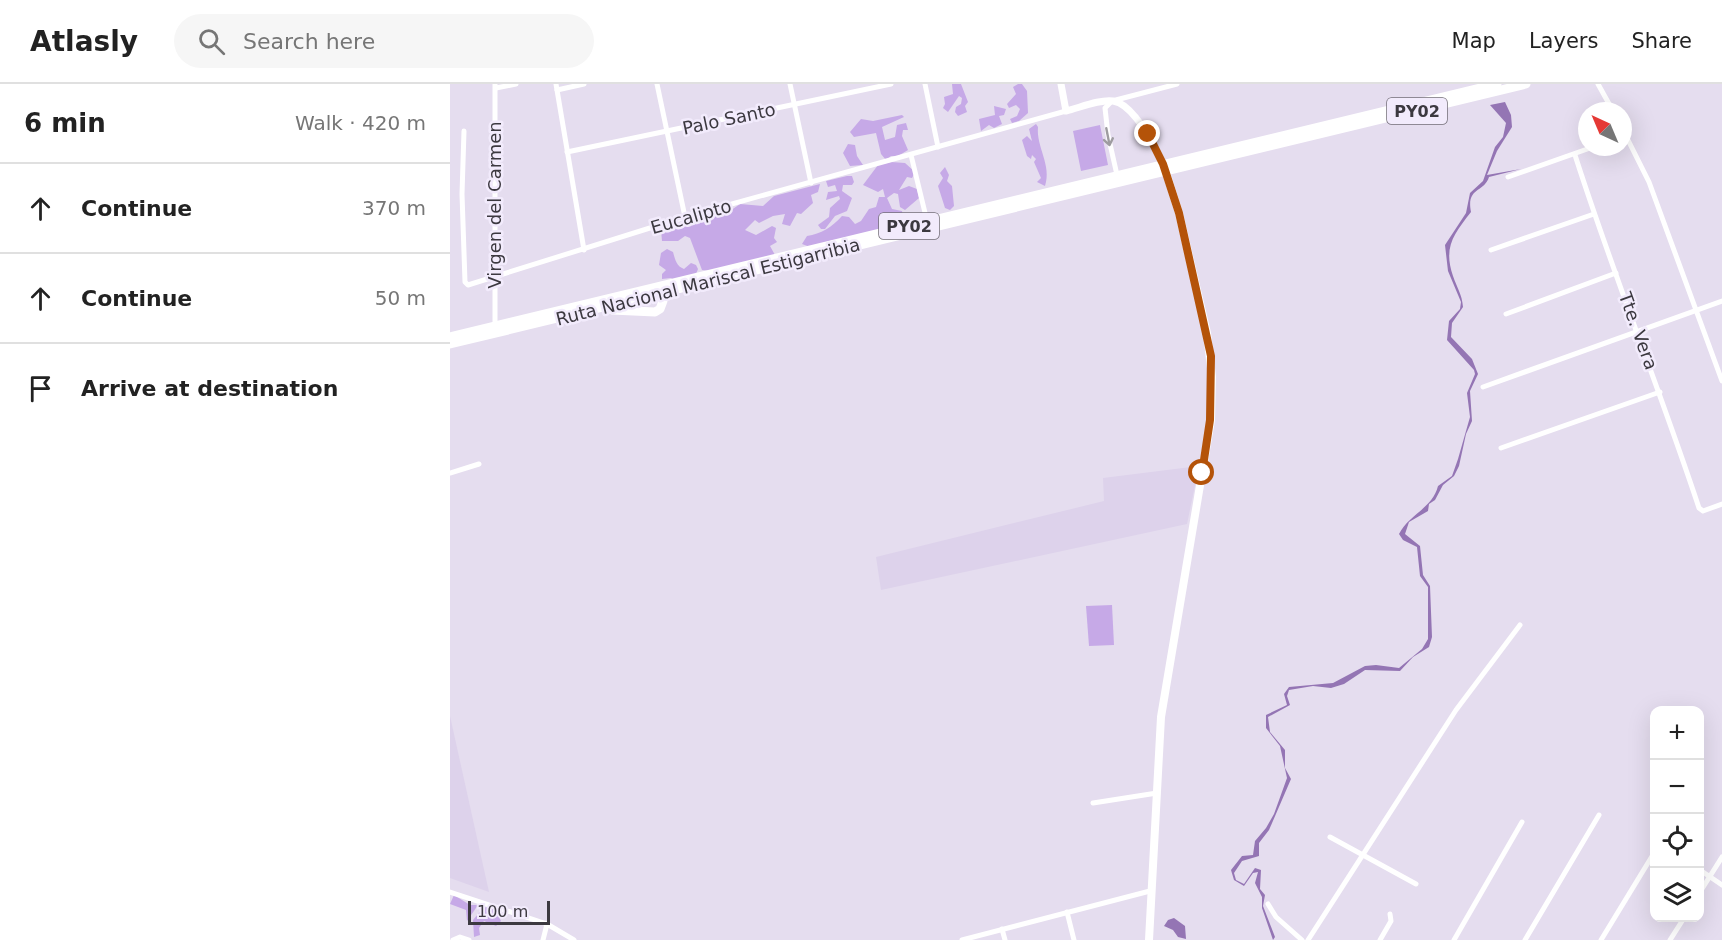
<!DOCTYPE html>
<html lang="en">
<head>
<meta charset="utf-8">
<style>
	:root { --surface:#fff; --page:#f6f6f6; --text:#222; --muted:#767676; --line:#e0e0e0 }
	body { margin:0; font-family:"DejaVu Sans",sans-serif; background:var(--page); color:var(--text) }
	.controls { position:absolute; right:18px; bottom:18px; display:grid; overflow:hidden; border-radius:12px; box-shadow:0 6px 24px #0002 }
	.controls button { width:54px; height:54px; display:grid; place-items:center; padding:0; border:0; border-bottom:2px solid var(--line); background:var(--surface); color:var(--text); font:30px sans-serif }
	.compass { position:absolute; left:1128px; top:18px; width:54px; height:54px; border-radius:50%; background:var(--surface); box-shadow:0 6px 24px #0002; rotate:316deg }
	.scale { position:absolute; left:18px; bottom:15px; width:82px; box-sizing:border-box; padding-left:6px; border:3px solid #3c3940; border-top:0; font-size:16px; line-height:21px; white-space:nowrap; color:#3c3940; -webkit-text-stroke:4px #f2ebfc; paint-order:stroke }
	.stop { position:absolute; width:18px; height:18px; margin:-14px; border:4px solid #b45309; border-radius:50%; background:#fff }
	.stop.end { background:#b45309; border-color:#fff; box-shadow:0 2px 6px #0008 }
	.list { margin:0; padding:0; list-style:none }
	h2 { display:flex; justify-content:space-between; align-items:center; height:78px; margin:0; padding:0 24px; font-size:26px }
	h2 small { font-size:20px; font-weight:400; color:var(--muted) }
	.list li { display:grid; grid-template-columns:39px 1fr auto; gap:18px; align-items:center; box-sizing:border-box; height:90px; padding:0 24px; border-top:2px solid var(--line) }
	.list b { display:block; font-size:22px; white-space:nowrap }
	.list em { font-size:20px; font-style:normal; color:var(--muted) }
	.icon { flex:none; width:33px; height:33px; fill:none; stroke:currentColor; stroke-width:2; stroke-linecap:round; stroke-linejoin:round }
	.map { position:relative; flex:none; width:1272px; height:856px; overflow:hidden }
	header { display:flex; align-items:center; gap:36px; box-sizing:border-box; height:84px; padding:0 30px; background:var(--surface); border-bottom:2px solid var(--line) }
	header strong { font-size:28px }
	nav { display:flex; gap:33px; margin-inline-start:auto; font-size:21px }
	.search { width:420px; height:54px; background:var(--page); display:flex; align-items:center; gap:15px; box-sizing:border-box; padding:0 21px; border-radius:33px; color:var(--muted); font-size:22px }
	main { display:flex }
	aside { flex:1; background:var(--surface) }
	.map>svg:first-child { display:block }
</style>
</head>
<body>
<header>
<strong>Atlasly</strong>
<div class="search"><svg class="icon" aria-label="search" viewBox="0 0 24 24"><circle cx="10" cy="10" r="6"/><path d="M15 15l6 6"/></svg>Search here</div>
<nav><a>Map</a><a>Layers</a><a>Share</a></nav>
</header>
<main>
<aside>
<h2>6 min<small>Walk · 420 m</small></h2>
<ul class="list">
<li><svg class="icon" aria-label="ahead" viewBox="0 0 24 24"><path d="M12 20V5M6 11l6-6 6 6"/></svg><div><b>Continue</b></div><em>370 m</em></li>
<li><svg class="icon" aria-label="ahead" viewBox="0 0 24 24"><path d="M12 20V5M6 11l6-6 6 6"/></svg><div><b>Continue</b></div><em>50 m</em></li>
<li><svg class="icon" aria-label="arrive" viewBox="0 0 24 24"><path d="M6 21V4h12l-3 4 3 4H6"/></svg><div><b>Arrive at destination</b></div></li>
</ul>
</aside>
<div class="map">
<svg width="1272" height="856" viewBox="0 0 1272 856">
	<rect width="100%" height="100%" fill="#e5ddef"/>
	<!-- built -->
	<g fill="#ddd2eb">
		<polygon points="749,382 737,440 431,506 426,473 654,417 653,394"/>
		<polygon points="0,632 39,808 0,794"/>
	</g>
	<!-- green -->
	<g fill="#c6a9e7">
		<polygon points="502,0 511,0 518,18 515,22 517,28 508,32 505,28 506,23 511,20 512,14 509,12 498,28 493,24 495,20 494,13 503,10"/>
		<polygon points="568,0 572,0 577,7 578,29 569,37 562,39 560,35 567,32 570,25 566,21 559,24 557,20 566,10 563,3"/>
		<polygon points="544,22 556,25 554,31 549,32 552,40 544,44 539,41 531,47 529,35 545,31"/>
		<polygon points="452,31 454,33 432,43 435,56 445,53 447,41 456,39 458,46 453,46 452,52 458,66 448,72 441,72 436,76 431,70 426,49 404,53 400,48 411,35 423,37"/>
		<path d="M586,40l2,3c-2,20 14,38 7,59l-8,-4 4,-4 -7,-16 2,-3 -4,-4 -1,4 -4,-3 -5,-16 5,-4 5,5 -3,-12z"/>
		<polygon points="650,41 658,81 631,87 623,47"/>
		<polygon points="398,60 405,61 407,72 413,81 400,82 393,69"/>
		<path d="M441,78l14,1 10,9 -3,6 -5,-1 -8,13 10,-4 8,3 2,9 -14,12 -5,-3 -2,-13 -4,-1 -7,5 5,11 10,2 2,10 -31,11 -63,15 -8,-3 5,-8c14,-2 25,-9 35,-20l7,1 6,7 6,-3 8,-12 7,-2 3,-10h6l-2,-8 -5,3 -15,-7 15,-20z"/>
		<polygon points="495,83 499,91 497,97 502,102 504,122 500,126 495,124 488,102 493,94 490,89"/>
		<polygon points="397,92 402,92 404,98 402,101 393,101 392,107 402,114 397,127 385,132 375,145 371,145 368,141 379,133 380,124 390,115 389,112 376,116 378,108 387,107 385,101 378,103 376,97"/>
		<polygon points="370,100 368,108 361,111 363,119 351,130 347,129 340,142 332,140 335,130 323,132 309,139 305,136 295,146 306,151 322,142 326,144 324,154 327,158 320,162 325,171 262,187 252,186 240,154 235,152 228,157 212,157 211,146 235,141 237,135 254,131 261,132 268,126 280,127 290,120 313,122 324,112"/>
		<path d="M217,165l6,3c2,7 3,14 11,17l7,-6 5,2 2,4 -2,5 -21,7 -4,-3 -9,1v-5l4,-4 -7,-5 2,-12z"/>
		<polygon points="662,521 664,561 639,562 636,522"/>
		<polygon points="4,811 20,821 28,821 17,837 16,826 0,820"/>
		<polygon points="34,823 45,825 51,837 46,842 34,837 29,844 30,851 24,853 23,836"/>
	</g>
	<!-- water -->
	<g fill="#9475b4">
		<path d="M1055,18l6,13 1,12 -15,24 -10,24 34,-6 -32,8c-5,16 -23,10 -18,35 -17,22 -28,35 -18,64 4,12 9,18 10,31l-11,16 -1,14 21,22 6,15 -8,17 2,30 -6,13 -7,32 -5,10 -11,9 -8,15 -6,4 -1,7 -19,11 -4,12 15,12 3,29 7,11 2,51 -3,10 -16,10 -13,14 -35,-1 -21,14 -13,4 -18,-2 -24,4 -2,6 3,9 -22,12 2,15 15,18v18l6,11 -22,51 -10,13v13l-17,5 -8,12 2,7 8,4 11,-16 6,2 -1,19 5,6 -2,11 12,31 -2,3 -11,-32v-11l-7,-14 3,-11 -5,1 -9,13 -10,-6 -3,-10 11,-14 11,-1 2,-14 11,-13 8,-14 13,-36 -7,-32 -14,-18v-13l21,-10 -3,-11 5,-7 44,-4 32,-17 11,-1 23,3 23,-19 6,-10v-52l-8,-11 -3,-29 -14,-7 -4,-6c10,-20 33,-25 39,-48l14,-10 6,-17 12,-42 -3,-24 8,-19 -1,-4 -27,-30 2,-19 11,-12 1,-7 -13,-31 -3,-26 21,-32 4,-20 13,-12 12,-34 8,-10 3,-14 -16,-18z"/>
		<polygon points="724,834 735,842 736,855 728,853 723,846 714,842 718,836"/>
	</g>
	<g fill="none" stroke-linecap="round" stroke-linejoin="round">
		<!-- minor -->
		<g stroke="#fff" stroke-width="5">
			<polyline points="106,0 134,166"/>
			<polyline points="207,0 235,133"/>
			<polyline points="340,0 361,99"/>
			<polyline points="475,0 488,63"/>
			<polyline points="1148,0 1163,27"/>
			<polyline points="46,4 66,0"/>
			<polyline points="107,6 134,0"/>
			<polyline points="1173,46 1199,98 1272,297"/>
			<polyline points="14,47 12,110 15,198 18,201 235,133 616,27"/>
			<polyline points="117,68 441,0"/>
			<polyline points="461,71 477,137"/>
			<path d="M1125,71c38,119 85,235 124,353l4,3 19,-7"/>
			<polyline points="667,91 658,51 655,24 662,17 727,0"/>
			<polyline points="1058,93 1143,63"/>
			<polyline points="1041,166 1144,130"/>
			<polyline points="1056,230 1166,189"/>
			<polyline points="45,242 45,0"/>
			<polyline points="1033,303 1272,217"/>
			<polyline points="1051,364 1210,308"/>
			<polyline points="0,389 29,380"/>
			<polyline points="643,719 707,709"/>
			<polyline points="880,753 966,800"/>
			<polyline points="1250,786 1272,801"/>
			<polyline points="0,808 97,840 124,856"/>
			<polyline points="1250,808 1272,773"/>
			<polyline points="818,820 826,833 852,856"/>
			<polyline points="617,828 624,856"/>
			<polyline points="552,845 555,856"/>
			<polyline points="3,856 10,853 19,856"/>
			<polyline points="93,856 97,840"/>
			<polyline points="512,856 700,807"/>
			<polyline points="858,856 1006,626 1070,541"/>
			<polyline points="930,856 941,837 940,830"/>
			<polyline points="1004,856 1072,738"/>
			<polyline points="1075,856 1149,731"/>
			<polyline points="1151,856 1204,769"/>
			<polyline points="1220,856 1234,834"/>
		</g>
		<!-- tertiary -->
		<path stroke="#fff" stroke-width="7" d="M611,0l5,27c13,-3 34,-12 47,-10 21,3 42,46 50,63"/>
		<!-- secondary -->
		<polyline stroke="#fff" stroke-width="8" points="699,856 711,633 761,336 762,293 757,249 729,129 714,82"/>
		<!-- trunk -->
		<g stroke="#fff" stroke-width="9">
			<polyline points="162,226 205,228 210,225 213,217 208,207"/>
			<polyline points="0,253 1047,0"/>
			<polyline points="0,260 1076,0"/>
		</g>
	</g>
	<!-- one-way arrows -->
	<defs><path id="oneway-shaft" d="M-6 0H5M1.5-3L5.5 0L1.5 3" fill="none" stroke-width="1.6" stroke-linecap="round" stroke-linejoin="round" transform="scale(1.5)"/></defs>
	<use stroke="#9e9ca0" href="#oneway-shaft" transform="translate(658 53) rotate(79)"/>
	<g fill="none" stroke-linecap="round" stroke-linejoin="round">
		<!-- route -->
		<polyline stroke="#b45309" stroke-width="8" points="698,50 713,80 729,129 761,272 760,336 752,389"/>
	</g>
	<g text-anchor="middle" stroke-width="5" stroke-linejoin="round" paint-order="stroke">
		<!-- shield labels -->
		<g fill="#f2ebfc" stroke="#736e78" stroke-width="1.5">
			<rect x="937" y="14" width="60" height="26" rx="4.5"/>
			<rect x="429" y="129" width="60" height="26" rx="4.5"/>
		</g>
		<g font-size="16" font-weight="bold" fill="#3c3940">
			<text x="967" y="33">PY02</text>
			<text x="459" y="148">PY02</text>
		</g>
		<!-- street labels -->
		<g font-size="18" fill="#3c3940" stroke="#f2ebfc">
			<text transform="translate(279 35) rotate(-12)" y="6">Palo Santo</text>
			<text transform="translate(45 121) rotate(-90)" y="6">Virgen del Carmen</text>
			<text transform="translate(241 133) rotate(-16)" y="6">Eucalipto</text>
			<text transform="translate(258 198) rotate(-14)" y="6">Ruta Nacional Mariscal Estigarribia</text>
			<text transform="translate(1188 247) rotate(70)" y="6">Tte. Vera</text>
		</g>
	</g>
</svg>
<div class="controls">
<button>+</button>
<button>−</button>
<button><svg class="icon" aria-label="locate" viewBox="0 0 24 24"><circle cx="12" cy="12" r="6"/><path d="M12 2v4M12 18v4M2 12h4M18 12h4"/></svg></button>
<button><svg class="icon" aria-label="layers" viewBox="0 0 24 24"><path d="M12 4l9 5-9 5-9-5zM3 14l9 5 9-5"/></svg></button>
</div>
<svg class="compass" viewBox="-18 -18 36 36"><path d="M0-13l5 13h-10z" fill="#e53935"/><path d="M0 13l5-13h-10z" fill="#767676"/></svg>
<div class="scale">100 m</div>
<div class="stop" style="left:752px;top:389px"></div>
<div class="stop end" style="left:698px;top:50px"></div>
</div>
</main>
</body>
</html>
